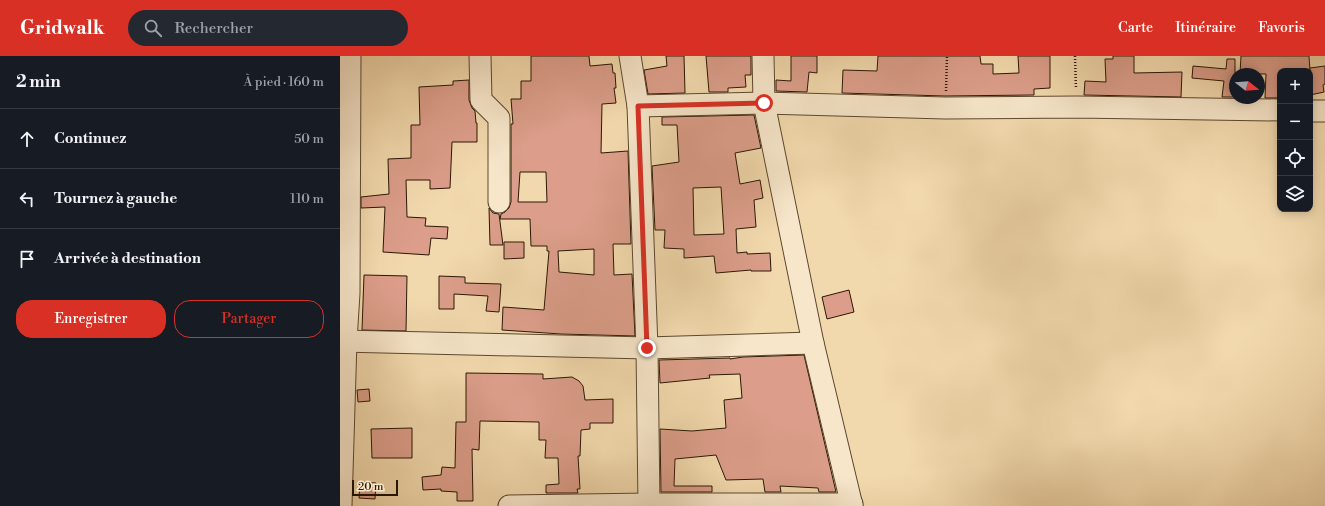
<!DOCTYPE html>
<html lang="fr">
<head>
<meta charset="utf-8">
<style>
	:root { --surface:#171b24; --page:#242831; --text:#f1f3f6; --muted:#9ea1a6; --line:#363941; --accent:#d93025 }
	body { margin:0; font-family:"Libre Bodoni",serif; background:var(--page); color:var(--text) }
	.controls { position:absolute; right:12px; top:12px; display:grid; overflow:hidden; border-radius:8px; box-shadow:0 2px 10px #0003 }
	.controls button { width:36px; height:36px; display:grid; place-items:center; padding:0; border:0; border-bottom:1px solid var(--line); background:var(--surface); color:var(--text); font:20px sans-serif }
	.compass { position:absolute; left:889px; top:12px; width:36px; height:36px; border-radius:50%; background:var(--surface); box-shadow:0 2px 10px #0003; rotate:107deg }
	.scale { position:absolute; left:12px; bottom:10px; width:46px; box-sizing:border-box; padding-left:4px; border:2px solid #2a1704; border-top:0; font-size:11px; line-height:14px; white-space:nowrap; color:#2a1704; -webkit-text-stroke:3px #f7e6ca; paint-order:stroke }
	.stop { position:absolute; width:12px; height:12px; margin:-9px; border:3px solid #d93025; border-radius:50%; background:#fff }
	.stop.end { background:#d93025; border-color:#fff; box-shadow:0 1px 4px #0008 }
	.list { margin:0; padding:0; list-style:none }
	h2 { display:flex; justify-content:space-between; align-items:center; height:52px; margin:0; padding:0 16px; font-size:17px }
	h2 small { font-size:13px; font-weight:400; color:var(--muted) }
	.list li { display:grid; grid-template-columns:26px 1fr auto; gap:12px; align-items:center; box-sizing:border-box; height:60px; padding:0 16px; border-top:1px solid var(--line) }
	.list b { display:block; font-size:15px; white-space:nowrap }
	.list em { font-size:13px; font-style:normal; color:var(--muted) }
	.actions { display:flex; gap:8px; padding:12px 16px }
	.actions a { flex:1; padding:9px 0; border:1px solid var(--accent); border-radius:16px; text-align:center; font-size:14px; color:var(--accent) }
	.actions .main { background:var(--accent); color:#fff }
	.icon { flex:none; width:22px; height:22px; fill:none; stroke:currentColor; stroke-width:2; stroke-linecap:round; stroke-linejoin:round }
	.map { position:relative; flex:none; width:985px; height:450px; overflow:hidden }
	header { display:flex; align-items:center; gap:24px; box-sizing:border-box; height:56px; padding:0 20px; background:var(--accent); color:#fff }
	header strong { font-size:19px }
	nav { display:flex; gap:22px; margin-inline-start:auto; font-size:14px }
	.search { width:280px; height:36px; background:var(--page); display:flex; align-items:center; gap:10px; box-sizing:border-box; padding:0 14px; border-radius:22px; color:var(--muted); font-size:15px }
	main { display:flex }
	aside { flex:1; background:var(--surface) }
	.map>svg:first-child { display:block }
</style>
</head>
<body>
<header>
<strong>Gridwalk</strong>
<div class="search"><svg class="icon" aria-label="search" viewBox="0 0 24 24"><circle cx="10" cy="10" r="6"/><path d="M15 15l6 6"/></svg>Rechercher</div>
<nav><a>Carte</a><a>Itinéraire</a><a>Favoris</a></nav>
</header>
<main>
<aside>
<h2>2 min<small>À pied · 160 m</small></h2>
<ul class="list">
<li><svg class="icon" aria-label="ahead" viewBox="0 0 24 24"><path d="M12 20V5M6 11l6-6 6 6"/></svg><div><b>Continuez</b></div><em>50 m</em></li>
<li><svg class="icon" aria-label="left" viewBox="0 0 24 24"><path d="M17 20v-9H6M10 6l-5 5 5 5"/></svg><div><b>Tournez à gauche</b></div><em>110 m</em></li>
<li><svg class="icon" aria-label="arrive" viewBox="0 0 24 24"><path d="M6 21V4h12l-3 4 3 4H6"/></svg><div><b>Arrivée à destination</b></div></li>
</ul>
<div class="actions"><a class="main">Enregistrer</a><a>Partager</a></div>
</aside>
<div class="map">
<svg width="985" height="450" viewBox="0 0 985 450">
	<rect width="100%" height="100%" fill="#f2d9ad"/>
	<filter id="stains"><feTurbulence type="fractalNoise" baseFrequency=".005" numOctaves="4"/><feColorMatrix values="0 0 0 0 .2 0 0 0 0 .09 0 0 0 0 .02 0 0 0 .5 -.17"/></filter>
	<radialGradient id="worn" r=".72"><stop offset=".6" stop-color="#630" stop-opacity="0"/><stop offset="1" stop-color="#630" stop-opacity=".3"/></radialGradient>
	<!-- building -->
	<g fill="#dc9e8a" stroke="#2a1704" fill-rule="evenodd">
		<path d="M191,0h58l1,10 22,-2 1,9h2l1,15h-2l2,15 -14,1 -1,49 27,-2 3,93h-18l1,31 18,-1 3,62 -74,-2 -59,-4 1,-23 41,3 5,-59h-2v-5h-16l-1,-27h-30l1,-5 4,-2 4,-4 2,-6v-78h2l-2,-25h10v-18h10zM180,116h26l1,30h-29zM254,193v26l-35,-3 -1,-21z"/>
		<polygon points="326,0 344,0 345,37 308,38 304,14 327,10"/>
		<polygon points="366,0 411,0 411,19 405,19 406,31 388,32 388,36 369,36"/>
		<polygon points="451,0 477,0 477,17 469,16 467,36 436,35 436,24 451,25"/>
		<polygon points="538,0 640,0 641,8 653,8 653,18 679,17 678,0 710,0 710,32 694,33 694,39 605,40 502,37 503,14 537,15"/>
		<polygon points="773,0 794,0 794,17 842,16 841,41 744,39 745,25 766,26 765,3 773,3"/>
		<polygon points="901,0 969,0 970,15 940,15 940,42 925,42 926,18 900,18"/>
		<polygon points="887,3 895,3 895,41 882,41 884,25 852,22 853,10 886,13"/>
		<polygon points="985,10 985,28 983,29 984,36 970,39 970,12"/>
		<polygon points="129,24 129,44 132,52 135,55 136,67 137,67 137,86 112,86 110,132 90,133 90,124 66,124 67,161 86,162 85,170 108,171 107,183 91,182 89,199 43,196 45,151 21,152 21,141 49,138 48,103 71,102 71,69 80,69 79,31 113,29 113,25"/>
		<path d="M414,59l7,33 -26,5 5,31 20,-4 3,18 -9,2 2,27 -20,2 1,24 10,-1v2l23,-1 1,18h-20v-1l-35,3 -2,-17 -30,2v-9l-20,-1 1,-18h-10l-3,-64 27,-4 -2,-37h-15v-8zM381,131l3,47 -30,1 -1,-47z"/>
		<polygon points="149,152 153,157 159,158 163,189 150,189"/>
		<polygon points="164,186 184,186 184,202 164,203"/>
		<polygon points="24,219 67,220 66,275 22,274"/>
		<polygon points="99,220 125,221 125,227 161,228 159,256 146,255 148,240 114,238 114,253 99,253"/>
		<polygon points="509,234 514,256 487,263 482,241"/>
		<polygon points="464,299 496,436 479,436 478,432 440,430 441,436 425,436 423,423 386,424 376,399 335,403 334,430 372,430 372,436 321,436 320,373 352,375 386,372 384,344 402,342 400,318 369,319 370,322 320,327 319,304 390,302 390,303 403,301"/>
		<polygon points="126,317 203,318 203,323 232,321 239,325 243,330 245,344 273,343 273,367 250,367 250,373 241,374 240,400 238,400 240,433 237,433 238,437 206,437 206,429 219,428 218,402 205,402 206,384 199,384 199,366 140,365 139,394 132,393 133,445 117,445 117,436 101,435 101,433 83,434 82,421 101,419 102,411 115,412 116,366 126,366"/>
		<polygon points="29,333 30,345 18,346 17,334"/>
		<polygon points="72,372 72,402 32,402 31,373"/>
		<polygon points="20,426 36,427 35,443 19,442"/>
	</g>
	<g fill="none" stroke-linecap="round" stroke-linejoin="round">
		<defs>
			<g id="minor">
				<polyline points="140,0 141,44 159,62 159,146"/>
				<polyline points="290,0 298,50 307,292 309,450"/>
				<polyline points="423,0 424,47 473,287 512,450"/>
				<polyline points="298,50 424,47 605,52 737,51 940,54"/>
				<polyline points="970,55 985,55"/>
				<polyline points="0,285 307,292 473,287"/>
				<polyline points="1,450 6,285 9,237 10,0"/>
				<polyline points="169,450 309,448 512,448"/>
			</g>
		</defs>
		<!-- minor casing -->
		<use href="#minor" stroke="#5c482e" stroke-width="23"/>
		<!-- path -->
		<g stroke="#2a1704" stroke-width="2.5" stroke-dasharray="1 2" stroke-linecap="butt">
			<polyline points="735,0 736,33"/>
			<polyline points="606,35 607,0"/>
		</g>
		<!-- minor -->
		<use href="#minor" stroke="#f7e6ca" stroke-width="21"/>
	</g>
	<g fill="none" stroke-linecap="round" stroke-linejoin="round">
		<!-- route -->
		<polyline stroke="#d93025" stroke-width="5" points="307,292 298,50 424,47"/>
	</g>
	<rect width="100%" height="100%" filter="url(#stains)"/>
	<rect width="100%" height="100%" fill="url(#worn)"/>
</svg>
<div class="controls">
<button>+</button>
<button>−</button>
<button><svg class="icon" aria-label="locate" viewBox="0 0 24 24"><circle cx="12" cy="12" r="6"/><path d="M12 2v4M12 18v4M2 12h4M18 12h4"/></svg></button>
<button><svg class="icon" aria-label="layers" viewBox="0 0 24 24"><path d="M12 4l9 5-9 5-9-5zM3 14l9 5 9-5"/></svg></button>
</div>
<svg class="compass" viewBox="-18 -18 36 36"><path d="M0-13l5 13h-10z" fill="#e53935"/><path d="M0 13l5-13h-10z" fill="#9ea1a6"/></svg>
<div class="scale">20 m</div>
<div class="stop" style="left:424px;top:47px"></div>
<div class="stop end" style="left:307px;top:292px"></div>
</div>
</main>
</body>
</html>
